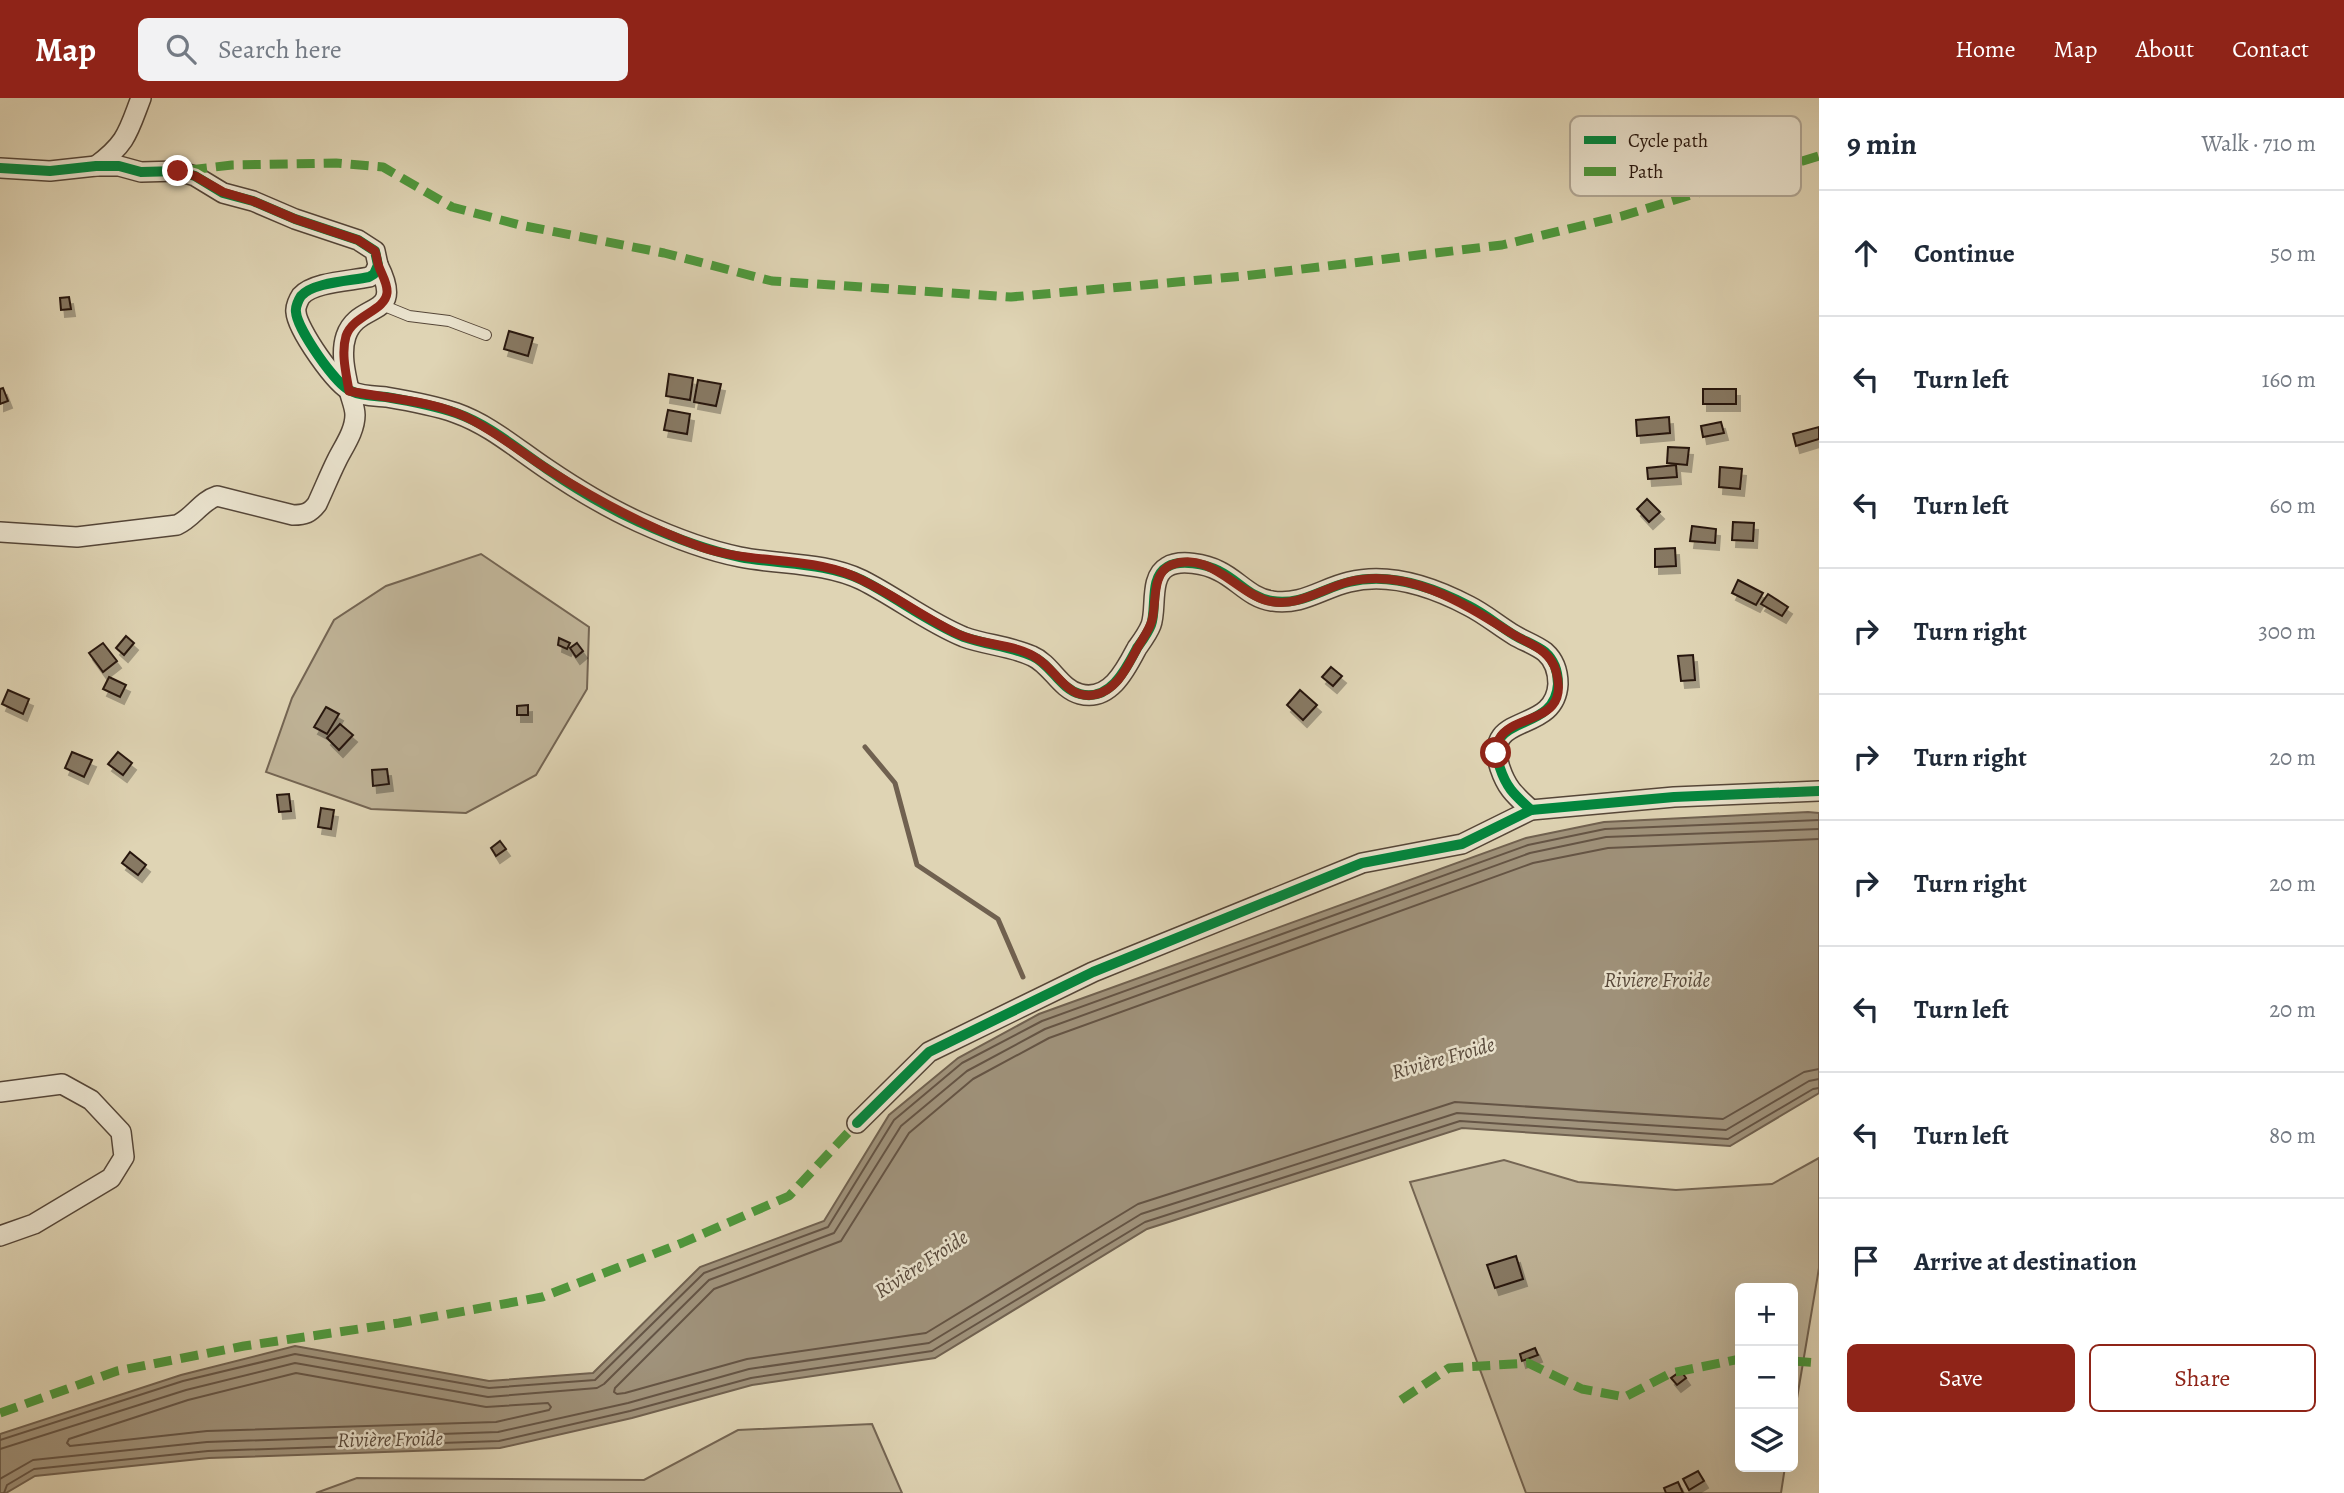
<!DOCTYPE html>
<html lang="en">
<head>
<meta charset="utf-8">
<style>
	:root { --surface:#fff; --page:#f2f2f3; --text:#1f2937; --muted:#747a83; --line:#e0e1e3; --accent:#8f2418 }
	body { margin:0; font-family:Alegreya,serif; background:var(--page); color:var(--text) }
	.controls { position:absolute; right:21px; bottom:21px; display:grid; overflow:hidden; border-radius:10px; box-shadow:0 7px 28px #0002 }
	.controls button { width:63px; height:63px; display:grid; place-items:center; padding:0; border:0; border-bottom:2px solid var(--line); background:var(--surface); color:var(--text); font:35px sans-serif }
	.stop { position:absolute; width:21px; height:21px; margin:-16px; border:5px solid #8f2418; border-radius:50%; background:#fff }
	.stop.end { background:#8f2418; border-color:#fff; box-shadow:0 2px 7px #0008 }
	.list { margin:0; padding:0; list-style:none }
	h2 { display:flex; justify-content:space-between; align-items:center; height:91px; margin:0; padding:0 28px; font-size:30px }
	h2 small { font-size:23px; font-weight:400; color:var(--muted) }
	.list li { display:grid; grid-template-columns:46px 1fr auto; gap:21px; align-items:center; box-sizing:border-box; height:126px; padding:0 28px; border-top:2px solid var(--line) }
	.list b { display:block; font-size:26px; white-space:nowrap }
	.list em { font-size:23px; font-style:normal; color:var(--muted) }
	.actions { display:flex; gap:14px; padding:21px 28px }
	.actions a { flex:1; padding:16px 0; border:2px solid var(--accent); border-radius:10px; text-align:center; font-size:24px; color:var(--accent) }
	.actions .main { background:var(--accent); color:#fff }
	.icon { flex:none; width:38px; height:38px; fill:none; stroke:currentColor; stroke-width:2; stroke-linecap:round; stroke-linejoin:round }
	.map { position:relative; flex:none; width:1819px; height:1395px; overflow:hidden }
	header { display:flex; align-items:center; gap:42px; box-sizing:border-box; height:98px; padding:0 35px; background:var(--accent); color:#fff }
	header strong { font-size:33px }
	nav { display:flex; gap:38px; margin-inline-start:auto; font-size:24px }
	.search { width:490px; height:63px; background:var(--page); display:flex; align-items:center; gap:18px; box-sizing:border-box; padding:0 24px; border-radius:10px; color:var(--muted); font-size:26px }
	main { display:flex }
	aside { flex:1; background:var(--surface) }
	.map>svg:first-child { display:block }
</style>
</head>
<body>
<header>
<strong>Map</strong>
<div class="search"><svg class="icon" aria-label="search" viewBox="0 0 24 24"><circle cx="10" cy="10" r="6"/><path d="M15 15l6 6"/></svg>Search here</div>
<nav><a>Home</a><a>Map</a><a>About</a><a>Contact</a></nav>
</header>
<main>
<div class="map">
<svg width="1819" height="1395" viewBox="0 0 1819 1395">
	<defs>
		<filter id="shadow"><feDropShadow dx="4" dy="7" stdDeviation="0" flood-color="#0004"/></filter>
	</defs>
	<rect width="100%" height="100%" fill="#dfd4b4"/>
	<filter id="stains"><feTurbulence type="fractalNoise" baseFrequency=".00286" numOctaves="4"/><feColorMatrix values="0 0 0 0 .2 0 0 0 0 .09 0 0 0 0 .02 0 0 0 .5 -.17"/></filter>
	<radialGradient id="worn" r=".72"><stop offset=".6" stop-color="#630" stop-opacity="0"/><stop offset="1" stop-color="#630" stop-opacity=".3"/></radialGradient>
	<!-- green -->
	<g fill="#c0b498" stroke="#746553" stroke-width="2">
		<polygon points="481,456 589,529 587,591 536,677 466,715 371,711 266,674 292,600 334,522 386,488"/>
		<polygon points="1819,1060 1819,1170 1793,1324 1793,1190 1740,1190 1740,1369 1785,1369 1781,1395 1526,1395 1410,1084 1504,1062 1578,1084 1676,1092 1772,1086"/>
		<polygon points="872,1326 902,1395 316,1395 357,1380 644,1382 738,1332"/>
	</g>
	<!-- water -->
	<polygon fill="#a0937c" stroke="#706150" stroke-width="2" points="1808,714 1819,715 1819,995 1730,1048 1462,1030 1147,1131 935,1260 752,1287 632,1320 500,1350 209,1360 35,1378 6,1395 0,1395 0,1336 181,1277 295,1248 489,1283 593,1275 700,1169 824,1123 889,1017 958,960 1039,916 1526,740 1604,724"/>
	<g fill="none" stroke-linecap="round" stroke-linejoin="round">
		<!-- shore -->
		<g stroke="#645445" stroke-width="2">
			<polyline points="1819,741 1608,750 1533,765 1049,940 973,981 909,1035 841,1143 714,1191 615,1290 614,1294 617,1296 625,1295 747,1261 926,1235 1138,1106 1455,1004 1723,1021 1804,974 1819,971"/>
			<polygon points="296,1275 486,1309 548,1305 551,1309 549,1312 496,1324 207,1333 70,1348 67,1345 69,1341 188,1302"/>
			<polyline points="0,1342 183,1283 295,1256 489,1290 595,1282 704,1175 828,1129 894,1022 962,965 1042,923 1528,747 1605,731 1819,722"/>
			<polyline points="0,1351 186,1292 295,1265 488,1299 597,1290 604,1286 709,1182 834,1135 901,1028 967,973 1045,931 1530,755 1606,739 1819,731"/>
			<polyline points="0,1381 33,1362 207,1344 498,1334 628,1305 749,1271 929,1245 1141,1116 1457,1015 1726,1032 1809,983 1819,981"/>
			<polyline points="4,1395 7,1387 34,1371 208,1353 499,1343 630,1313 751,1280 932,1253 1145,1124 1460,1023 1728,1041 1813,991 1819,990"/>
		</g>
		<!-- stream -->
		<polyline stroke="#706150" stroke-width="5" points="865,649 895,685 917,767 998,821 1023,879"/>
	</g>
	<!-- building -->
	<g fill="#877964" stroke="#27160e" stroke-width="2" filter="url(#shadow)">
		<polygon points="69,199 71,211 61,212 60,200"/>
		<polygon points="509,233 533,240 528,258 504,251"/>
		<polygon points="669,276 693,280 690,302 666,298"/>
		<polygon points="698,282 721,286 716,308 694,304"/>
		<polygon points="3,290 8,303 0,306 0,291"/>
		<rect x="1703" y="291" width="33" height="15"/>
		<polygon points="668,312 690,316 687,336 664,332"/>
		<polygon points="1669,319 1670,335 1637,338 1636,322"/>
		<polygon points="1721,324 1724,335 1703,339 1701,328"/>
		<polygon points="1819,329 1819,341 1796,348 1793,336"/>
		<polygon points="1668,349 1689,350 1687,367 1667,365"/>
		<polygon points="1676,367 1677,379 1648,381 1647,370"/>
		<polygon points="1720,369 1742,371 1740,391 1719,389"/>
		<polygon points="1647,401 1660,414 1649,424 1637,411"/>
		<polygon points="1733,424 1754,425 1753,443 1732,442"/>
		<polygon points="1692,428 1716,431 1715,445 1690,443"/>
		<polygon points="1675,450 1676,468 1655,469 1655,451"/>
		<polygon points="1738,482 1763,495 1756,507 1732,495"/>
		<polygon points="1768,496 1788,509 1782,518 1761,506"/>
		<polygon points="126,538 134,545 124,557 116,550"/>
		<polygon points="559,540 570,545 567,551 558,547"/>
		<polygon points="103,545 117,563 103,574 89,555"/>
		<polygon points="577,545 583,553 576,559 570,550"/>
		<polygon points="1693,557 1695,582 1681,583 1678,558"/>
		<polygon points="1331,569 1342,578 1333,588 1322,579"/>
		<polygon points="109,579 126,587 120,599 103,591"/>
		<polygon points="8,592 29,601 23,616 2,606"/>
		<polygon points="1300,592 1317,607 1303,622 1287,607"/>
		<polygon points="528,607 528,617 517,617 517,608"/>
		<polygon points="326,609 339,616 327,636 314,629"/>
		<polygon points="340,626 353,637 339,652 327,640"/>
		<polygon points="72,654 92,662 84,679 65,670"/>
		<polygon points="118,654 132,665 123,677 108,666"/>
		<polygon points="387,671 389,686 373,688 372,672"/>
		<polygon points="289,696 291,713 279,714 277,697"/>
		<polygon points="321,710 334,712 331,731 318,729"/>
		<polygon points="500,743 506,751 496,758 491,750"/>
		<polygon points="130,754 146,767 138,777 122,765"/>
		<polygon points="1516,1158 1523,1181 1495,1190 1487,1167"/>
		<polygon points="1535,1250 1538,1257 1522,1263 1520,1256"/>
		<polygon points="1681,1273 1686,1280 1677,1287 1671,1280"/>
		<polygon points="1698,1373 1704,1383 1689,1392 1683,1381"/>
		<polygon points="1678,1384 1683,1395 1666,1395 1664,1390"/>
	</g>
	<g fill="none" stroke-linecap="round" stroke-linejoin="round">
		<defs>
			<polyline id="service" points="382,207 409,218 449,223 486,237"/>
			<g id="minor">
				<path d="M96,68c31,-23 32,-34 45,-68"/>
				<path d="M0,70l50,3 46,-5h23l22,6 37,-1 17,5 28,17 30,8 42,18 63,21 17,11 3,14 -4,9 -5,3c-18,4 -56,5 -68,19 -2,3 -6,11 -5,16 1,17 40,73 55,79 10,5 24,5 35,6 24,4 47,8 70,16 34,12 61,36 91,56 28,19 61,39 92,53 33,15 66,28 101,35 41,8 84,5 122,23 34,17 67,43 102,57 22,8 46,9 68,19 19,8 28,33 48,38 30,8 46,-25 57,-46 5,-7 11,-15 14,-23 6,-16 -2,-48 16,-58 13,-8 39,-3 52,4 19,9 31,27 53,30 29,5 51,-13 77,-19 40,-10 84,5 120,24 16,8 30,20 45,29 10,6 22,10 31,17 9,8 13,20 13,32 -3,52 -77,26 -58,84 7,21 15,27 31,42"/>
				<path d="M0,434l77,5 100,-12c16,-7 24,-24 40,-29l76,19c12,0 17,-2 24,-11 7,-15 13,-30 20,-44 7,-14 18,-29 18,-45 0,-7 -3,-14 -5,-21 -4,-18 -10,-40 -4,-58 12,-36 60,-16 32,-71"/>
				<polyline points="0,994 62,986 91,1002 121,1034 124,1059 111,1080 34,1126 0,1138"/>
				<polyline points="857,1025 929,954 1093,874 1362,765 1462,746 1531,712 1674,699 1819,693"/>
			</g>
		</defs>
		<!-- service casing -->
		<use href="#service" stroke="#554638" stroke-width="12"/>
		<!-- minor casing -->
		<use href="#minor" stroke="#554638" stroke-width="22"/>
		<!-- service -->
		<use href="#service" stroke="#eae3ce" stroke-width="10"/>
		<!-- minor -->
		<use href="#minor" stroke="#eae3ce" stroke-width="19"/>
		<!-- quiet -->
		<g stroke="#4e983c" stroke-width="9" stroke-dasharray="18 9" stroke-linecap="butt">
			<polyline points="189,72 232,67 336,65 383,69 452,109 520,127 664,155 772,183 1011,199 1244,178 1502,147 1622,118 1819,58"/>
			<polyline points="1793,1263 1819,1265"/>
			<polyline points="1401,1302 1449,1270 1528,1265 1582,1291 1625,1299 1671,1275 1740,1261"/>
			<polyline points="0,1315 117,1273 244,1248 399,1225 542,1199 682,1145 789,1098 857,1025"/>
		</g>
		<defs>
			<g id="cycleway">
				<path d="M0,70l50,3 46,-5h23l22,6 37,-1 17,5 28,17 30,8 42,18 63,21 17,11 3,14 -4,9 -5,3c-18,4 -56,5 -68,19 -2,3 -6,11 -5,16 1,17 40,73 55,79 10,5 24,5 35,6 24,4 47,8 70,16 34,12 61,36 91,56 28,19 61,39 92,53 33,15 66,28 101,35 41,8 84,5 122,23 34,17 67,43 102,57 22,8 46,9 68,19 19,8 28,33 48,38 30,8 46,-25 57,-46 5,-7 11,-15 14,-23 6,-16 -2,-48 16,-58 13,-8 39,-3 52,4 19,9 31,27 53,30 29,5 51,-13 77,-19 40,-10 84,5 120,24 16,8 30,20 45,29 10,6 22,10 31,17 9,8 13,20 13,32 -3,52 -77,26 -58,84 7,21 15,27 31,42"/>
				<polyline points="857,1025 929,954 1093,874 1362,765 1462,746 1531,712 1674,699 1819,693"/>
			</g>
		</defs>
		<!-- cycleway casing -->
		<use href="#cycleway" stroke="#eae3ce" stroke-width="15"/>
		<!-- cycleway -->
		<use href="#cycleway" stroke="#00873e" stroke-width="10"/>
	</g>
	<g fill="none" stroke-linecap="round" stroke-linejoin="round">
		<!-- route -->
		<path stroke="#8f2418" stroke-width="9" d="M178,73l17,5 28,16 30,9 42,18 63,21 17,11c2,5 2,11 4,16 3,8 9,17 8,26 -2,18 -34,22 -41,43 -5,17 0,37 3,55 40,8 82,9 119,27 30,15 55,36 84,54 48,30 96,56 149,75 49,17 103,9 150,28 38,16 71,42 107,59 25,12 58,9 80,25 19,12 29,40 55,36 24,-3 35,-30 45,-48 5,-9 12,-18 14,-27 5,-18 -1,-46 19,-55 39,-15 64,27 97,36 29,7 53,-12 80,-19 59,-15 115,21 163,51 17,11 39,16 45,38 15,54 -42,41 -57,68 -1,1 -3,13 -3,14"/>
	</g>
	<g text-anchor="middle" stroke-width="5" stroke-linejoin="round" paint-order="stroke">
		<!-- water labels -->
		<g font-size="21" font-style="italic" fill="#57483a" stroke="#eae3ce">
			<text x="1657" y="889">Riviere Froide</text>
			<text transform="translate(1443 960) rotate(-16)" y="7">Rivière Froide</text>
			<text transform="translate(921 1166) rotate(-33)" y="7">Rivière Froide</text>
			<text transform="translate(390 1341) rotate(-1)" y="7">Rivière Froide</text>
		</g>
	</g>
	<!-- legend -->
	<rect x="1570" y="18" width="231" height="80" rx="10" fill="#eae3ce" stroke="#b0a694" stroke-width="2"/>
	<rect x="1584" y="38" width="32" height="8" fill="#00873e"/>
	<rect x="1584" y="69" width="32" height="9" fill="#4e983c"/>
	<g font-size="19" fill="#27160e">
		<text x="1628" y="49">Cycle path</text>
		<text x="1628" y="80">Path</text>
	</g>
	<rect width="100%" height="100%" filter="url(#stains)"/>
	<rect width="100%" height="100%" fill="url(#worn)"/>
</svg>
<div class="controls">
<button>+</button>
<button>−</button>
<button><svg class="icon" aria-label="layers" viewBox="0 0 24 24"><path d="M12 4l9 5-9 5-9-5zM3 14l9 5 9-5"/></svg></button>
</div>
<div class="stop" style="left:1496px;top:655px"></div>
<div class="stop end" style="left:178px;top:73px"></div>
</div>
<aside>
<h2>9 min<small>Walk · 710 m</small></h2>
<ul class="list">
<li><svg class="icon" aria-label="ahead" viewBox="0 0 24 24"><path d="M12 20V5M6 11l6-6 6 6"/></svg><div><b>Continue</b></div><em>50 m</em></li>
<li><svg class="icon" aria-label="left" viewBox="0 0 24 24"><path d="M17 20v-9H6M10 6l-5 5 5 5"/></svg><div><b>Turn left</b></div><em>160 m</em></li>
<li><svg class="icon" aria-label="left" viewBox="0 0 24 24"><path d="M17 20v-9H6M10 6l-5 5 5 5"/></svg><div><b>Turn left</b></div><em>60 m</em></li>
<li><svg class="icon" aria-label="right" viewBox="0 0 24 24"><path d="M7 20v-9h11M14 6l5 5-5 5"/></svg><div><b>Turn right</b></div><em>300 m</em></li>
<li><svg class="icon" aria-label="right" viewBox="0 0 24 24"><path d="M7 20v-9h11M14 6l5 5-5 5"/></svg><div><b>Turn right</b></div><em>20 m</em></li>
<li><svg class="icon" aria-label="right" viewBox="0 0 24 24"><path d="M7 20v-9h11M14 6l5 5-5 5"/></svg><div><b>Turn right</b></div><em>20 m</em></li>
<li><svg class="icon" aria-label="left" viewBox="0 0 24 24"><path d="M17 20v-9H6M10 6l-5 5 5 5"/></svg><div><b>Turn left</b></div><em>20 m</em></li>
<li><svg class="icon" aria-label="left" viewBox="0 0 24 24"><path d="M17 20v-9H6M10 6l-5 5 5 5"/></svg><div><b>Turn left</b></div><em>80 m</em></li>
<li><svg class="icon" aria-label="arrive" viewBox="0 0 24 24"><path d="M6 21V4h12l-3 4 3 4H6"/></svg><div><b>Arrive at destination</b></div></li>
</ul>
<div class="actions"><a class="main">Save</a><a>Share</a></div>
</aside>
</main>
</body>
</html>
